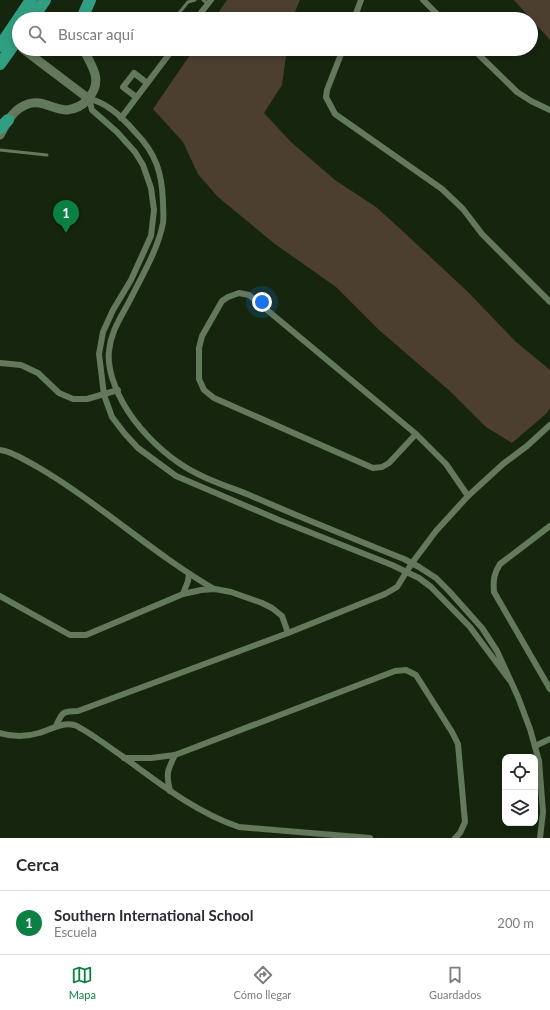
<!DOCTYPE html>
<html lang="es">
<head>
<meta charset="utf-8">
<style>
	:root { --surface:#fff; --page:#f7f7f7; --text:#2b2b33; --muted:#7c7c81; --line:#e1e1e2; --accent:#0b8043 }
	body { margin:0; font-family:Lato,sans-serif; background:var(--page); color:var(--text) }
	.controls { position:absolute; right:12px; bottom:12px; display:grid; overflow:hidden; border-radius:8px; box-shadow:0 2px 6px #0003 }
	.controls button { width:36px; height:36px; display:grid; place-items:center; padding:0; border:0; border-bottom:1px solid var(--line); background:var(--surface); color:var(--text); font:20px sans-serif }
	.you { position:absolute; left:262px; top:302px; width:14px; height:14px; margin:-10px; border:3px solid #fff; border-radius:50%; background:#1a73e8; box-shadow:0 0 0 6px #1a73e833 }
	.badge { display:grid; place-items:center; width:26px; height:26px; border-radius:50%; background:var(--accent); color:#fff; font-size:13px; font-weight:700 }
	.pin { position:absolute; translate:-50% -33px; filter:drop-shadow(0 1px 2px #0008) }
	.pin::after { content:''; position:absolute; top:21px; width:14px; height:12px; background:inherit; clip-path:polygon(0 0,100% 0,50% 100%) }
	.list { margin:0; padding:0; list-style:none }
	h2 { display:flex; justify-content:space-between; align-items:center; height:52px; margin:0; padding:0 16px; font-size:17px }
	h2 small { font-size:13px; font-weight:400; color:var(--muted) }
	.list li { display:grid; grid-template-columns:26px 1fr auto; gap:12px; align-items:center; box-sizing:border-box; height:64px; padding:0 16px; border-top:1px solid var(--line) }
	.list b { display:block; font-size:15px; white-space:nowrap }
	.list p { margin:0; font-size:13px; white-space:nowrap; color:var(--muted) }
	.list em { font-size:13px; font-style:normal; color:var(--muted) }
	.icon { flex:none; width:22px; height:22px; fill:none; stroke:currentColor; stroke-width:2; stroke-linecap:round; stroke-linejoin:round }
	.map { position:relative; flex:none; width:550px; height:838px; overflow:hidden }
	.search { position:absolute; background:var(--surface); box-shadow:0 2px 6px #0003; left:12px; right:12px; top:12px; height:44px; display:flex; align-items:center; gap:10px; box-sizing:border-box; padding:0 14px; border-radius:22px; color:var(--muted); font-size:15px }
	.sheet { height:116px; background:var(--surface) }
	nav { display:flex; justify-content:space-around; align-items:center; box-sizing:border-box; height:56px; border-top:1px solid var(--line); background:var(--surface); font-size:11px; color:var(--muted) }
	nav a { display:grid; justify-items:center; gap:2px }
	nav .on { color:var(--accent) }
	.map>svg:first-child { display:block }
</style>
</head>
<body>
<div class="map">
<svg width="550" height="838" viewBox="0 0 550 838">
	<rect width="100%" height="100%" fill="#16260e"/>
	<!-- green -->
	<g fill="#4c3f30">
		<polygon points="227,0 300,0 292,19 214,19"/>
		<polygon points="514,0 550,0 550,40"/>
		<polygon points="194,49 287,49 282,85 264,113 291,142 335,180 376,207 396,225 468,292 516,342 550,370 550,408 547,413 512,443 486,427 451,392 379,330 336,287 275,244 218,197 198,174 183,142 153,109"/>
	</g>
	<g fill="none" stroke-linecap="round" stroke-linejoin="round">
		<!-- lane -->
		<g stroke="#64785c" stroke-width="3">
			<polyline points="203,0 208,4"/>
			<polyline points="174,19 188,2 195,0"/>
			<polyline points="0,150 47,155"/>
		</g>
		<!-- street -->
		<g stroke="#64785c" stroke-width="6">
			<polyline points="423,0 442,19"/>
			<polyline points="196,19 211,0"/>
			<polyline points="354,19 361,0"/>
			<polyline points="343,49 327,90 326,97 335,114 442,189 463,209 482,234 550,302"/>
			<polyline points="473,49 517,92 531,101 550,110"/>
			<polyline points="136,97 123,87 134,73 147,83"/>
			<polyline points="121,118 173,49"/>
			<polyline points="0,363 21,365 38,373 59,393 73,399 87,399 118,390"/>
			<polyline points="416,434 389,463 382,467 373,468 214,398 204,390 199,379 199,348 202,336 222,301 228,297 239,293 249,295 416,434 446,464 468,496"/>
			<path d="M0,450c12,1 26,11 36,16 62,36 116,87 178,123"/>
			<path d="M550,526l-50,38c-6,9 -7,16 -6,28l56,97"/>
			<polyline points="183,594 188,581 189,574"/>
			<polyline points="0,596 70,635 86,635 183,594 201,590 215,589 231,592 262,603 272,608 282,616 288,633"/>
			<path d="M511,682l-41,-55 -39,-40 -12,-9 -27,-13 -113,-45 -103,-44 -38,-28 -13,-14 -13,-17 -8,-22 -5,-41 4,-22 10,-22 18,-30 20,-44 3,-26 -3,-22 -8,-23 -8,-13 -18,-20 -25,-22 -3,-11c18,3 34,19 46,33 21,21 27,41 28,70 0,7 1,15 0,21 -5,26 -20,51 -32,75 -9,18 -20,32 -22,53 -2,17 6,38 14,52 13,23 34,45 56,60 20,14 45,22 68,31 52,23 105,44 157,65l15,8 17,11 13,13 33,37 15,23 21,46 12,32 9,32 4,51 -3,26"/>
			<path d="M56,726c6,-14 7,-15 22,-15l210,-78 97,-39 12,-7 15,-24 24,-32 32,-35 35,-32 24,-18 23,-21"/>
			<path d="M0,733c13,4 26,4 39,0 10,-3 24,-11 35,-8 2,0 6,3 8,4 14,8 27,18 40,27 37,27 73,56 117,71l131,11"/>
			<polyline points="535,746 550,739"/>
			<polyline points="124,758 151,758 175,755 395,671 406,670 416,675 452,732 458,744 465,822 460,833 455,838"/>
			<path d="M170,791c-4,-17 -3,-20 5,-36"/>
		</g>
		<!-- secondary -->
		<g stroke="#64785c" stroke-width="9">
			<polyline points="23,49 89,99"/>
			<path d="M0,135c7,-13 13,-26 28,-31 14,-5 25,6 39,6 8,-1 16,-5 21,-11 16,-18 4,-33 -5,-50"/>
		</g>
		<!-- highway -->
		<g stroke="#309e80" stroke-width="12">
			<polyline points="83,16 90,0"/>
			<polyline points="32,19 45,0"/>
			<polyline points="0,46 31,0"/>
			<polyline points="0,64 19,37"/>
			<polyline points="0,128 8,120"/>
		</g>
	</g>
</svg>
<div class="controls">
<button><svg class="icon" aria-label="locate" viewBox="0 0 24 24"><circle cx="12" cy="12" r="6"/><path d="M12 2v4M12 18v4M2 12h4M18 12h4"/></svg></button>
<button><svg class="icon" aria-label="layers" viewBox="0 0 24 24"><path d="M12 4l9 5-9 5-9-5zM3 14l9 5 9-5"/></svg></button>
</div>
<div class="you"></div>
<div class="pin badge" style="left:66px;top:233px">1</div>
<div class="search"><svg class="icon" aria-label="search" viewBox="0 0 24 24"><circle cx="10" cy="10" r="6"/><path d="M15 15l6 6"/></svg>Buscar aquí</div>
</div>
<section class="sheet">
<h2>Cerca<small></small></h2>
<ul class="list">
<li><span class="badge">1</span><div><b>Southern International School</b><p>Escuela</p></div><em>200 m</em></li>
</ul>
</section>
<nav>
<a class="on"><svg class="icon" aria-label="map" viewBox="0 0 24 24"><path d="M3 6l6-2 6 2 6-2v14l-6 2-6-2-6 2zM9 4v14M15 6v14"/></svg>Mapa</a>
<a><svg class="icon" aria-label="directions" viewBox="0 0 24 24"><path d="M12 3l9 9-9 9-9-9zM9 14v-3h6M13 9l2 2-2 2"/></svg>Cómo llegar</a>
<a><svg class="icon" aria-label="saved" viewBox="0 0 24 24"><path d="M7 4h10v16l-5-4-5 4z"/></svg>Guardados</a>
</nav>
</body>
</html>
